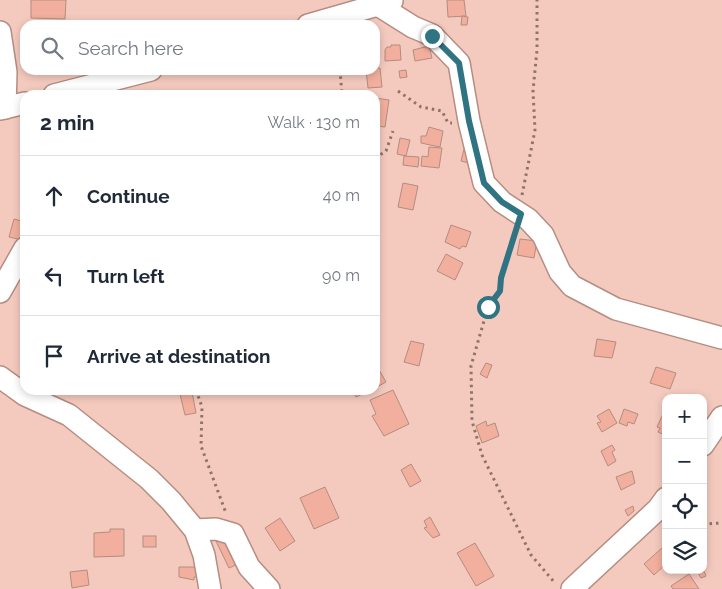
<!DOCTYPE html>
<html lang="en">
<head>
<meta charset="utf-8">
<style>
	:root { --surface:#fff; --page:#f6f6f7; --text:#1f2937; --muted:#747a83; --line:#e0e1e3 }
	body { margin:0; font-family:Raleway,sans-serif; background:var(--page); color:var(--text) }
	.controls { position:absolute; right:15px; bottom:15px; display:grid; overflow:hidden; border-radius:10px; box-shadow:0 2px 8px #0003 }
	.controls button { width:45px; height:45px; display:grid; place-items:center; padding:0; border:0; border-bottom:1px solid var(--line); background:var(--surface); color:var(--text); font:25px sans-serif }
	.stop { position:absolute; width:15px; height:15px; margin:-11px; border:4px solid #307484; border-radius:50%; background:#fff }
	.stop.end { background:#307484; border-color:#fff; box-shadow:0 1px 5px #0008 }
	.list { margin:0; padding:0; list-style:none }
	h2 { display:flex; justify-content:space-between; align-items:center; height:65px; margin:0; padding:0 20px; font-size:21px }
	h2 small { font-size:16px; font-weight:400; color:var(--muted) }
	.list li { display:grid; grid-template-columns:32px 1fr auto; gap:15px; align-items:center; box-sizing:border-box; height:80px; padding:0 20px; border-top:1px solid var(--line) }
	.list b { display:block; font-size:19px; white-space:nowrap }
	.list em { font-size:16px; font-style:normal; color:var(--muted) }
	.icon { flex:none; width:28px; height:28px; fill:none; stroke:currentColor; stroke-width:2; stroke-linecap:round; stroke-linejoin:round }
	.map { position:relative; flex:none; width:722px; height:589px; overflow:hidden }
	.search { position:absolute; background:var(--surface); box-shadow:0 2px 8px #0003; left:20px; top:20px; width:360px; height:55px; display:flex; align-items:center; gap:12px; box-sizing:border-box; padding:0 18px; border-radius:15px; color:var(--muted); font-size:19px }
	.panel { position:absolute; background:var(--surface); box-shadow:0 2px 8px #0003; left:20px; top:90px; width:360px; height:305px; border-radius:15px }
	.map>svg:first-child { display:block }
</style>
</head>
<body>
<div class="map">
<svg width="722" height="589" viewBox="0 0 722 589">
	<rect width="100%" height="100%" fill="#f5cabe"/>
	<!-- building -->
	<g fill="#f2af9d" stroke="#b48c81">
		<polygon points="31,0 66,0 65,19 31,18"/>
		<polygon points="447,0 464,0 466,16 448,17"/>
		<polygon points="462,16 468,17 467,25 461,25"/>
		<polygon points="391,45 400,45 401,60 385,61 385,50 387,47 391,47"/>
		<polygon points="429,46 432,58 415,61 413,50"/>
		<polygon points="375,68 380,68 382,87 368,88 366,70"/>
		<polygon points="406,70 407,77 400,78 399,71"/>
		<polygon points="375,98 389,100 385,127 375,126"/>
		<polygon points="429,127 443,131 440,147 421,143 421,136 426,136"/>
		<polygon points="400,138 410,140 406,156 397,154"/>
		<polygon points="429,147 442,148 439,168 421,166 422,156 428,157"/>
		<polygon points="464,149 471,151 469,163 461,161"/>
		<polygon points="404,156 419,157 418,167 403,165"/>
		<polygon points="403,183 418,186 413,210 398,207"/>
		<polygon points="14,219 25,222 22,240 9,237"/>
		<polygon points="451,225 471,232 466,247 462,246 460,249 445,242"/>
		<polygon points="520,239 537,241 534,258 517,255"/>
		<polygon points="446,254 463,263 455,280 437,271"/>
		<polygon points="597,339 616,342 612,358 594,356"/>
		<polygon points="411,341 424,344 419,366 404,362"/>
		<polygon points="486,363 492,365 487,378 480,374"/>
		<polygon points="656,367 676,373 670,389 650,383"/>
		<polygon points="378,368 386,382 375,388 375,369"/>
		<polygon points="352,390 370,390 356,397"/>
		<polygon points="393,390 409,424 384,436 372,416 376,414 370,400"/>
		<polygon points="192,392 196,413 185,415 180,394"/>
		<polygon points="609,409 617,423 602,432 597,423 601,422 597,416"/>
		<polygon points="624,409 638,414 634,424 628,422 627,426 619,423"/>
		<polygon points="663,414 666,415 665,435 658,432 660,428 657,427"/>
		<polygon points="486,421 487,426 495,423 499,436 482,443 476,426"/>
		<polygon points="612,445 615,450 612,452 616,461 608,466 601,451"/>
		<polygon points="411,464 421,481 410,487 401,470"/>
		<polygon points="632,471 635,483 621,490 616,477"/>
		<polygon points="325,487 339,518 314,529 300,498"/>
		<polygon points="633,506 634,511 628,516 625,510"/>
		<polygon points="430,517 440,535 433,538 424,528 427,527 424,521"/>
		<polygon points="280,518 295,541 280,551 265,528"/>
		<polygon points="110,529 124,529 124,556 94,557 94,533 110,532"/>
		<rect x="143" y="536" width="13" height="11"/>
		<polygon points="227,536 240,563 229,568 216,541"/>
		<polygon points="475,543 494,576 476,586 457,553"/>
		<polygon points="662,548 666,552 666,564 654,575 644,564"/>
		<polygon points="179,567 197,567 197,577 194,577 194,580 179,577"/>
		<polygon points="703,569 706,576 701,578 697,571"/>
		<polygon points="87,570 89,585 72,588 70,572"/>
		<polygon points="689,574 699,589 673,589 671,586"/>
	</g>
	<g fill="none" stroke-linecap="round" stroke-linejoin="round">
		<defs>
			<g id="minor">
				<polyline points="378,5 413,27 432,35 459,63 469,121 484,183 502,202 528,219 543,235 560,272 572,286 616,309 722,338"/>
				<polyline points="308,25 392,1"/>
				<polyline points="0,32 6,72 5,108"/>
				<polyline points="54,95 151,70"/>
				<polyline points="0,109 25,103"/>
				<polyline points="0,292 25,248"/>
				<polyline points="0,377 25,395 69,415 149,479 171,501 195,530 204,555 210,589"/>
				<polyline points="703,445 722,417"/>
				<polyline points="195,530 216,529 233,534 249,567 269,589"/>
				<polyline points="572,589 658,509 666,498"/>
			</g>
		</defs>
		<!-- minor casing -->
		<use href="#minor" stroke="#b58d82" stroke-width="24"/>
		<!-- path -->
		<g stroke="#8f736b" stroke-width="3" stroke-dasharray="2.5 4" stroke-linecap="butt">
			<polyline points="340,70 342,95"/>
			<polyline points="398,91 421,107 442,111 448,123 452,123"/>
			<polyline points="375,158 386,151 393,131"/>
			<polyline points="522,195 535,130 533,91 537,50 537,0"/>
			<polyline points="516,231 501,278 500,291 488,307 471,366 472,421 482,455 531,555 555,583"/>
			<polyline points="196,390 202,407 201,446 226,513"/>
			<polyline points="703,524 722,523"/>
		</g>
		<!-- minor -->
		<use href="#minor" stroke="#fff" stroke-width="21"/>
	</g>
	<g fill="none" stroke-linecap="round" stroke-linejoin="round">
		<!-- route -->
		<polyline stroke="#307484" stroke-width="6" points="432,36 459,63 469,121 484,183 502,202 521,214 501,278 500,291 488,307"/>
	</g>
</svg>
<div class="controls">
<button>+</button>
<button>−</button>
<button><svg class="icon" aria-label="locate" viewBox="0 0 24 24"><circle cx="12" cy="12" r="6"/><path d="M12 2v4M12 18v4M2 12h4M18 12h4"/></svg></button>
<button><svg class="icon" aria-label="layers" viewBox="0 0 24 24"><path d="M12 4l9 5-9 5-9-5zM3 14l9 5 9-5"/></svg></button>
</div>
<div class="stop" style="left:488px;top:307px"></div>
<div class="stop end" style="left:432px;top:36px"></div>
<div class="search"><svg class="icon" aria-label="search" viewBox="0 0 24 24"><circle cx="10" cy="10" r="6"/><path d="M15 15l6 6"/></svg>Search here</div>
<section class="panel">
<h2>2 min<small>Walk · 130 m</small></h2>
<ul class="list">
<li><svg class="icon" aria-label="ahead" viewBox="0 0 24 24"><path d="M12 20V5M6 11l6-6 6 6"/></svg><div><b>Continue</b></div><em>40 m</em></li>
<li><svg class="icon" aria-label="left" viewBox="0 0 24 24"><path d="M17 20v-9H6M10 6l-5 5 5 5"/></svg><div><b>Turn left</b></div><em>90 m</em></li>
<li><svg class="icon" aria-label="arrive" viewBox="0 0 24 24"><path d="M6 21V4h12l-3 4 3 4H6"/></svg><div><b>Arrive at destination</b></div></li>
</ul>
</section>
</div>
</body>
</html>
